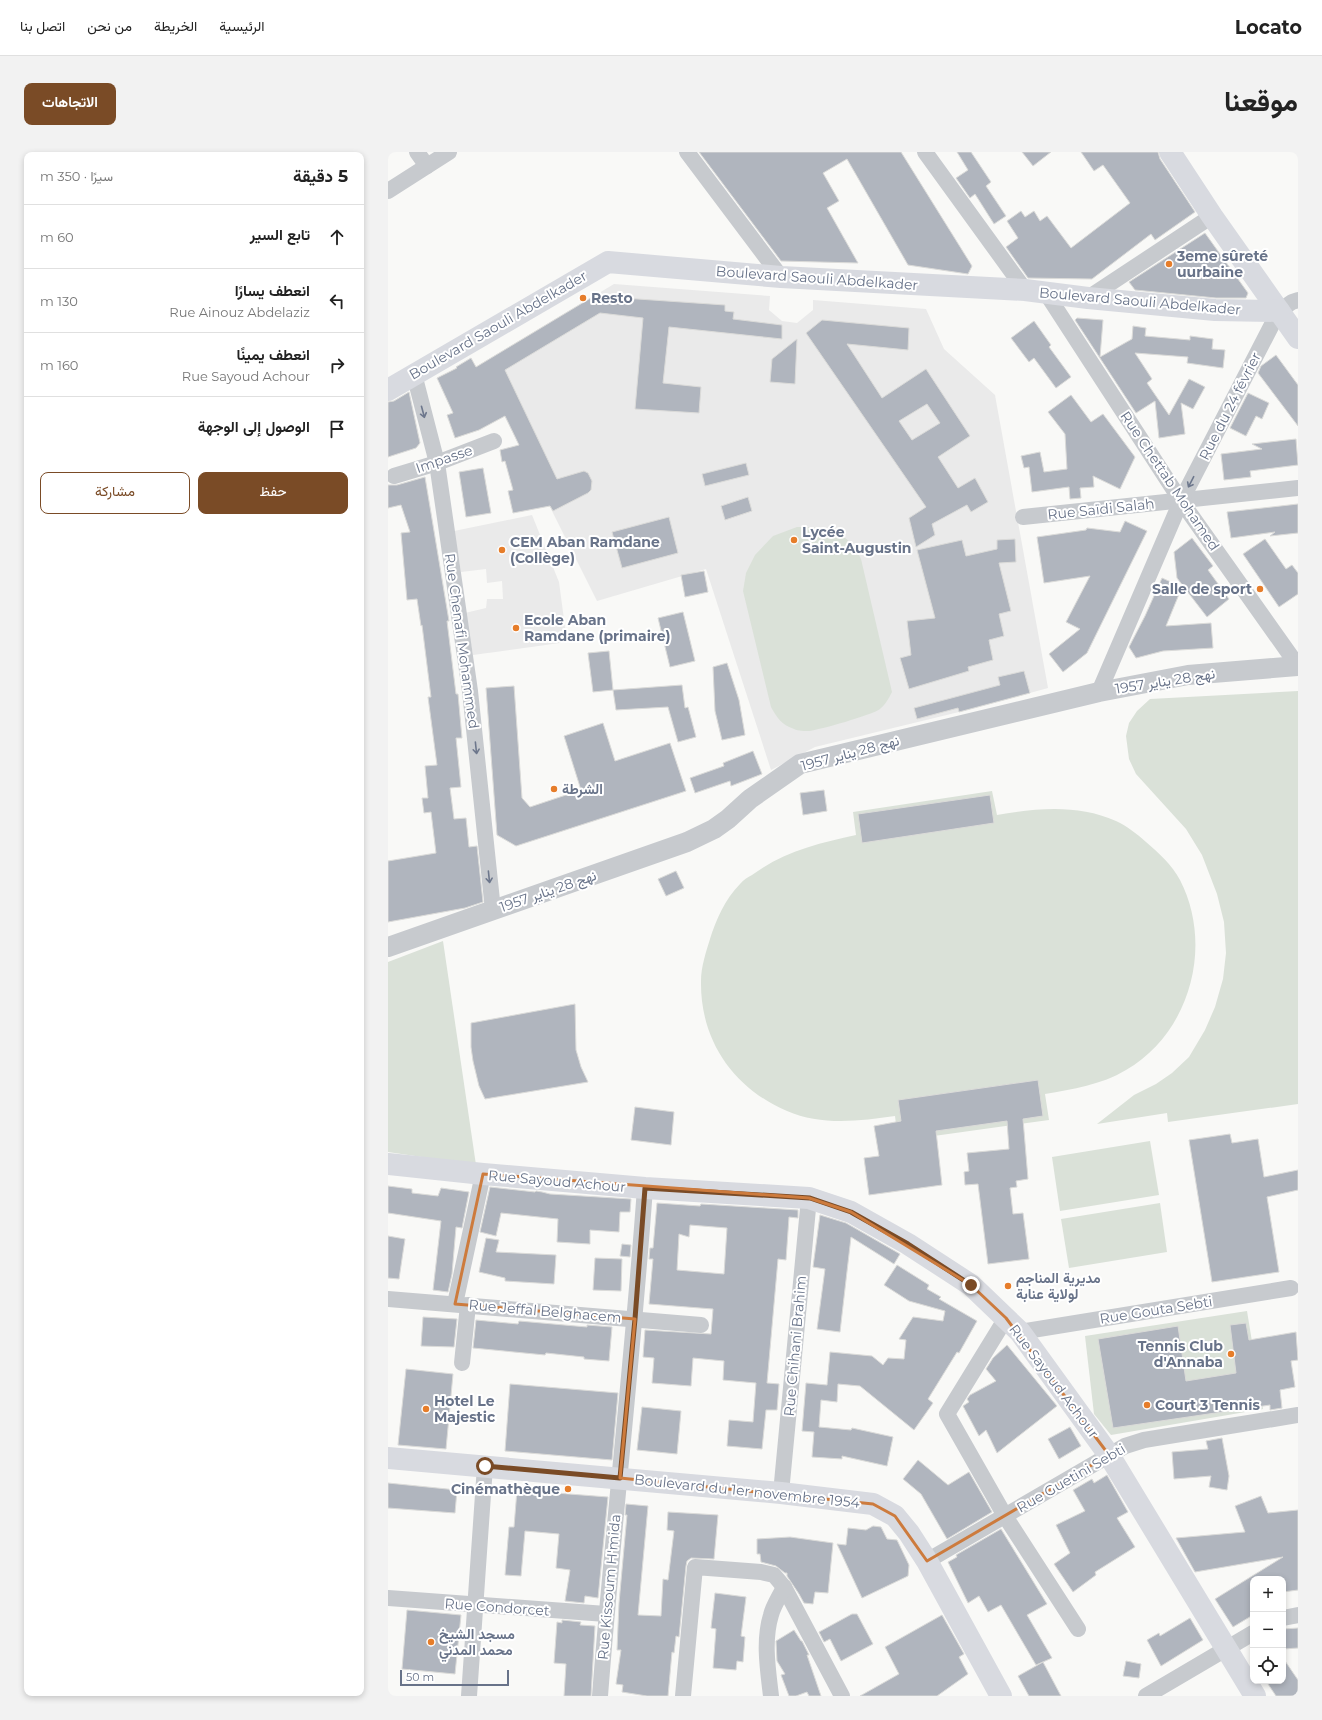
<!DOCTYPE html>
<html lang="ar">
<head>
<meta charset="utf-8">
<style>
	:root { --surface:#fff; --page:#f2f2f2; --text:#222; --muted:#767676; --line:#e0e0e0; --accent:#7a4b26 }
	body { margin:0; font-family:Montserrat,Vazirmatn,sans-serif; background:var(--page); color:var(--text); direction:rtl }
	.controls { position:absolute; right:12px; bottom:12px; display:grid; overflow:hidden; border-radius:8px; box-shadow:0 2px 6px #0003 }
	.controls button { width:36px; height:36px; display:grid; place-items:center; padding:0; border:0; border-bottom:1px solid var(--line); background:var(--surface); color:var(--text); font:20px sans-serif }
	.scale { position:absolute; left:12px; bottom:10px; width:109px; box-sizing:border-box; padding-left:4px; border:2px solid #687389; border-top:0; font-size:11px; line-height:14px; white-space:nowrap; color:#687389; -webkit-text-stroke:3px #fff; paint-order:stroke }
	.stop { position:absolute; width:12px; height:12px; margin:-9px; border:3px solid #7a4b26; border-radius:50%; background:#fff }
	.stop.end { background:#7a4b26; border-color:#fff; box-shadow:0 1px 4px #0008 }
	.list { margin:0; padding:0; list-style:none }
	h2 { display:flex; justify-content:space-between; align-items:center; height:52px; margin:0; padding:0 16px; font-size:17px }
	h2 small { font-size:13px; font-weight:400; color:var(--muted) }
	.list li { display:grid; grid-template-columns:26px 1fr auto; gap:12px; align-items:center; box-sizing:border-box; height:64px; padding:0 16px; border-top:1px solid var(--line) }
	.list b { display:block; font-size:15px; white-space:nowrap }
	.list p { margin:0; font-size:13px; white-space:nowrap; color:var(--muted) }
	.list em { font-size:13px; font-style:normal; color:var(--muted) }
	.actions { display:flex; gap:8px; padding:12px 16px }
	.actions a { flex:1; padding:9px 0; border:1px solid var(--accent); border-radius:8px; text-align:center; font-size:14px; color:var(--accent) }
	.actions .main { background:var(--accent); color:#fff }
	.icon { flex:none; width:22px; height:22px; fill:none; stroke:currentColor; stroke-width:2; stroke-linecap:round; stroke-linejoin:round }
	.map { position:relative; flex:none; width:910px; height:1544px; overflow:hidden; direction:ltr; border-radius:8px }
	header { display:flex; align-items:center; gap:24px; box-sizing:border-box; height:56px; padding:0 20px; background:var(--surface); border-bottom:1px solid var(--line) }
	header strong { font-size:19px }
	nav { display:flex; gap:22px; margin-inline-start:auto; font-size:14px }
	.intro { display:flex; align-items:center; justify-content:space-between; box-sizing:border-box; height:96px; padding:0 24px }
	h1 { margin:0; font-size:28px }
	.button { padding:10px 18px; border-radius:8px; background:var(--accent); color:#fff; font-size:14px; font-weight:700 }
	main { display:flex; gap:24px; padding:0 24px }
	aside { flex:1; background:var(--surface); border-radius:8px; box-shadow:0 2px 6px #0003 }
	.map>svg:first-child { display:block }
</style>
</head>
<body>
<header>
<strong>Locato</strong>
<nav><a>الرئيسية</a><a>الخريطة</a><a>من نحن</a><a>اتصل بنا</a></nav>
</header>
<div class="intro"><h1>موقعنا</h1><a class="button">الاتجاهات</a></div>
<main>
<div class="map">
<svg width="910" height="1544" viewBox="0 0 910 1544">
	<rect width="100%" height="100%" fill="#f9f9f7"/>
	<!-- built -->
	<g fill="#eaeaea">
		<polygon points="226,132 382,144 381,158 394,169 409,171 425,158 425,148 538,157 556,197 607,243 660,536 571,560 427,595 383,618 318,417 209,449 91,213"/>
		<polygon points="144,363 171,430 179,490 85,503 77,461 98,456 99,447 115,447 114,429 99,431 98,417 73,420 66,379"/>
	</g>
	<!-- green -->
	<g fill="#dae1d8">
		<path d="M409,375c29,0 51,3 64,32l31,133c-3,6 -7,13 -12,17 -8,6 -61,21 -71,22 -4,0 -11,0 -15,-2 -12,-4 -17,-11 -23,-22l-28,-116 3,-18 9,-18 18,-19z"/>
		<polygon points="910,539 910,952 780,970 779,961 709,972 746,943 768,932 784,921 801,905 817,878 827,855 835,827 838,801 836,770 829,742 814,703 798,677 748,622 741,607 738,584 741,571 749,559 762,547"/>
		<path d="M604,639l5,24c40,-7 81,-11 119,6 11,5 21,13 30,21 13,11 26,23 34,38 34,66 10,153 -54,190 -25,15 -53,19 -81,24l4,26 -151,21 -3,-25c-35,5 -74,10 -108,-5 -54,-23 -87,-71 -86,-130 0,-14 5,-29 9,-42 6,-19 15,-40 30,-55 3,-4 8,-7 12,-9 31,-23 67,-32 104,-40l-3,-23z"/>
		<polygon points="55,789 88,1013 0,1000 0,810"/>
		<polygon points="762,989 771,1043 672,1059 664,1005"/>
		<polygon points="772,1051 779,1100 681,1116 673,1067"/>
		<polygon points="859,1159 875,1257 723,1283 706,1262 697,1184"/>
	</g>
	<!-- building -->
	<g fill="#b0b5be" stroke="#dbdbd9" fill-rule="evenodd">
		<polygon points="311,0 513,0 584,114 580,122 520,113 459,7 435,21 451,49 439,56 470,111 393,109"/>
		<polygon points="569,0 583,0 603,30 598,34 618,64 606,72 587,42 582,46 568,26 580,18"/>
		<polygon points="634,0 663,0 645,14"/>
		<polygon points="693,0 770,0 772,7 807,60 767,88 763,82 704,127 640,126 618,95 630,86 619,69 633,59 637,65 646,59 652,69 659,64 683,96 742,51 715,13 706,19"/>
		<polygon points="817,81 860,141 858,146 828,146 747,138 741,130"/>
		<polygon points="206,144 337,153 337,159 346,160 345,167 394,173 394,187 281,175 275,231 313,235 311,261 247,257 255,166 212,161 117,218 169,327 196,319 200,321 204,329 203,338 200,341 165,359 162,354 125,361 120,339 125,338 117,309 114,310 112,298 131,293 117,264 91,278 67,286 59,263 65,261 49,226 69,216 68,215 83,206 88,215"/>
		<polygon points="689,166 715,168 712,205 744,187 745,174 758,176 757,184 802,188 802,184 825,187 824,197 837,198 835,216 799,211 800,205 747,201 764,227 759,231 781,263 801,227 817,235 805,257 793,251 797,282 771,286 767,249 748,261 687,168"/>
		<path d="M434,168l87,8 -1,22 -61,-6 35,54 44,-29 44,67 -32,21 20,31 17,-10 13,24 -17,10 -4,-7 -35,19 3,11 -19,12 -7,-29 17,-11 -120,-174zM539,252l13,19 -28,17 -13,-19z"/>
		<polygon points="646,169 663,193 661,195 683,225 668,236 646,206 641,210 623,186"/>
		<polygon points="409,187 407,232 382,230 384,207"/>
		<polygon points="888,203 910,233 910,274 870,221 873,214"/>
		<polygon points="21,240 32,291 28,296 0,305 0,250 6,249"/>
		<polygon points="860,241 881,251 874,267 868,264 858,284 842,276"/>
		<polygon points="683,243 703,270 715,262 747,305 732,337 705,324 706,335 692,336 693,346 682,347 681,335 644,340 641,315 636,316 633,304 652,300 656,320 679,317 677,282 660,260"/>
		<polygon points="908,287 910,313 862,319 863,325 836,328 833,302 874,297 864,292"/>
		<polygon points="358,311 361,323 317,334 314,322"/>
		<polygon points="95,316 103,361 78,365 71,320"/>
		<polygon points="37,325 61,469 59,469 68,542 70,542 74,586 68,586 73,635 62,636 66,667 78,666 81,695 89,694 95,750 77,756 0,770 0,709 48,701 43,660 36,661 34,646 40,646 37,614 49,613 40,545 43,545 34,473 33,474 29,447 19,448 13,381 22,380 13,353 0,356 0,333 9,333"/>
		<polygon points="360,345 364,359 337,368 333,354"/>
		<polygon points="910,352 910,381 882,384 887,380 843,386 839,360"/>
		<polygon points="281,365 290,401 234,416 224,380"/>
		<polygon points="737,369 759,379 699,501 675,520 661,502 692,477 678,470 702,424 656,431 649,385 698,378 699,376 732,380"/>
		<polygon points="804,386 825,414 820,418 841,447 819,465 789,426 786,400"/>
		<polygon points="627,387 628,410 611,411 623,459 611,462 616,484 601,488 605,508 580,515 581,519 521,537 512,506 523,503 519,469 547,466 529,398 574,388 578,404 609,397 609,388"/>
		<polygon points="877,387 898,417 904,413 910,421 910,442 891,455 855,402"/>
		<polygon points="316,419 320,440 297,445 293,423"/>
		<polygon points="774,426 794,435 778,474 823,471 825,496 775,499 748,506 741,495 757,464"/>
		<polygon points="295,460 307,509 282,515 270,466"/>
		<polygon points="221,499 225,538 205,540 200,501"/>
		<polygon points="339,511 351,548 357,583 334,588 327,559 325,515"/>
		<polygon points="636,519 642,541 571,560 570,556 529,567 526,556 612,533 610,525"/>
		<polygon points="294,533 297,556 300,555 308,585 290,590 280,555 228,558 225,538"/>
		<polygon points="126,534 134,646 142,655 193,638 176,584 215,571 227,609 282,591 298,639 128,694 109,683 98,536"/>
		<polygon points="365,599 374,622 343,634 342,629 307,641 302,626 336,614 335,611"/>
		<polygon points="436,638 439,659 415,663 412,641"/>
		<polygon points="602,643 606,671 474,691 470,662"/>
		<polygon points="288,719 296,736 278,744 270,727"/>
		<polygon points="187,852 188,898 193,915 200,930 97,947 91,934 85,909 83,895 83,871"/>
		<polygon points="650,928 655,964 635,967 640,1027 628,1029 629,1035 622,1036 625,1062 635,1061 641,1107 600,1112 590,1032 577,1033 576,1020 581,1019 579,1001 621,997 619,969 548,979 554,1033 481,1043 476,1006 491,1004 486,974 513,969 510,948"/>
		<polygon points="247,955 286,960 283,993 243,988"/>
		<polygon points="842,982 844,991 870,987 876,1025 910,1018 910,1038 879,1045 891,1120 824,1130 801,988"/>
		<polygon points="0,1034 24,1037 24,1041 50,1044 53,1036 81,1040 74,1076 68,1075 64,1122 60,1140 45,1138 53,1069 0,1061"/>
		<polygon points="102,1035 147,1040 148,1039 154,1040 162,1042 243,1047 242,1060 232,1060 231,1080 202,1078 202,1092 169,1090 170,1067 113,1061 108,1084 92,1080"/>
		<path d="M269,1051l43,3 1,-2 97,6v8l-9,-1 -3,43 -8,-1 -11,124 12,1 -2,26h-11l-4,39 -35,-3 2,-26 24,2 3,-39 -33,-3 1,-19 -31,-3 -2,28 -39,-3 2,-25 -11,-1 2,-27 66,4 2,-25 -64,-5 4,-45h-4l1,-11h3zM302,1073l37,3 -3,46 -47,-4 2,-36 10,3z"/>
		<polygon points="432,1063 458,1071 512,1102 506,1112 463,1085 452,1180 429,1177 437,1117 425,1115"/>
		<polygon points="0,1084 17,1087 11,1127 0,1126"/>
		<polygon points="98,1086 111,1088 108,1100 168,1103 166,1132 117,1129 117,1126 91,1120"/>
		<polygon points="234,1092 243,1093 242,1105 232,1104"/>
		<polygon points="207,1106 234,1107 233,1139 205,1138"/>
		<polygon points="509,1113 541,1133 539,1137 553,1145 551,1147 589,1169 571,1201 569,1200 540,1247 545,1251 526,1278 472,1234 450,1232 449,1250 433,1248 431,1275 463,1278 464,1276 505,1285 499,1314 454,1304 454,1307 424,1305 426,1280 414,1279 418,1231 439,1233 442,1200 484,1204 495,1213 500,1206 516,1207 518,1188 511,1187 525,1165 555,1169 557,1159 521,1149 496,1133"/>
		<polygon points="35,1165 69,1167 66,1195 33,1194"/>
		<polygon points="88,1168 130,1172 131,1169 199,1175 199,1173 224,1175 221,1209 196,1207 196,1205 158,1201 157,1203 85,1196"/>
		<polygon points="858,1171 861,1188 908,1180 910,1208 903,1209 907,1235 892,1238 894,1256 882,1258 882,1253 725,1276 710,1187 790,1174 798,1229 848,1221 842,1173"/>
		<polygon points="619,1193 669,1254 609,1301 598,1278 591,1284 575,1254 581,1250 579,1247 582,1243 608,1229 598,1217 605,1206"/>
		<polygon points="18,1217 65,1222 58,1297 10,1293"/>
		<polygon points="122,1232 230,1241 224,1308 117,1299"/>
		<polygon points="254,1255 293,1259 289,1302 249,1298"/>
		<polygon points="682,1275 693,1294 671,1307 660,1287"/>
		<polygon points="834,1286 841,1324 839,1338 821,1335 823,1324 786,1327 784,1300 820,1297 818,1289"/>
		<polygon points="530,1308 560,1333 581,1320 604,1360 559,1387 533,1342 515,1327"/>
		<polygon points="719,1323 740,1360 729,1366 747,1395 707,1420 708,1423 685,1440 666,1412 682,1401 668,1373 697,1359 685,1338 704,1327 706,1331"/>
		<polygon points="0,1331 69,1338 67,1361 0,1356"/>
		<polygon points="129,1338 220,1345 210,1446 197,1444 196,1451 177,1449 182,1418 168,1416 171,1382 137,1379 133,1424 117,1423 121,1375 126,1375"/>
		<polygon points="873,1344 880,1361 910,1358 910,1438 895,1440 895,1427 865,1427 865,1463 845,1475 827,1447 895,1405 807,1420 788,1386 857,1380 847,1354"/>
		<polygon points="238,1352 260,1354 250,1463 273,1464 275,1427 280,1428 286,1379 279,1378 280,1360 330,1363 326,1407 303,1406 299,1409 298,1414 291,1485 288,1484 286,1501 284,1500 280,1544 259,1544 234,1540 235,1533 228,1532 233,1498 229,1498 231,1451 239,1363 237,1363"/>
		<polygon points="485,1374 493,1375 499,1387 509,1388 521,1413 520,1424 474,1446 449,1392 458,1393 460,1376 478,1378"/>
		<polygon points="613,1377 659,1452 639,1463 664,1506 648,1513 613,1453 600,1460 591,1444 580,1451 560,1410 569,1405 568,1403"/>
		<polygon points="402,1385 445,1391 440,1441 427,1440 425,1452 416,1451 411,1442 399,1424 399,1421 397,1421 388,1414 373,1410 372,1402 369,1402 369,1387"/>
		<polygon points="327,1441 358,1445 353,1484 357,1485 355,1510 349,1509 348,1518 325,1516 328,1477 323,1476"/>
		<polygon points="19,1458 73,1463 67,1522 14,1517"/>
		<polygon points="464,1462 469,1462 485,1492 453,1509 442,1487 436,1490 431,1480"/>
		<polygon points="554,1463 576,1502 571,1505 580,1522 549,1544 472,1544 511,1522 497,1495"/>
		<polygon points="802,1466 815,1488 773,1514 759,1488 771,1481 772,1484"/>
		<polygon points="174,1468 193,1470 192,1473 207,1474 203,1544 176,1544 178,1512 166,1511 169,1470 174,1471"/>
		<polygon points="910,1476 910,1496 895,1497 895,1477"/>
		<polygon points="406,1478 413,1489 414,1489 421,1503 419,1503 433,1544 421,1544 419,1540 408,1544 401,1544 393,1523 397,1522 389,1509 388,1489"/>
		<polygon points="895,1506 910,1528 910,1544 888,1544 878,1529 895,1529"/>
		<polygon points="738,1509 753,1512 751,1526 735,1524"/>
		<polygon points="655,1510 673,1544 641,1544 630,1524"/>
	</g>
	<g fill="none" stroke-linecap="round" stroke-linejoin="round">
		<!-- minor -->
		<g stroke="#c7cace" stroke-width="16">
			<polyline points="29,0 39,14"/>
			<polyline points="299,0 393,125"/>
			<polyline points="537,0 637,138"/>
			<polyline points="0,39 61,0"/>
			<polyline points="658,141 793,349 910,514"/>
			<polyline points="700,146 824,64"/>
			<polyline points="26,222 49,311 82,539 105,758"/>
			<polyline points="6,324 49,311 106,289"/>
			<polyline points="635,365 910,336"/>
			<polyline points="711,540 793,349 891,159 904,150 910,148"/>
			<polyline points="0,1147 313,1173"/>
			<polyline points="67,1152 95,1022"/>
			<polyline points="618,1166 559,1262 617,1364 690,1477"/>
			<polyline points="632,1180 903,1136"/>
			<polyline points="74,1211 80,1153"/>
			<polyline points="393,1341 421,1046"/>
			<polyline points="539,1409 737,1294 756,1288 910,1263"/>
			<polyline points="0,1446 218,1462"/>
			<polyline points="895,1466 910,1463"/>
			<polyline points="81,1544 97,1314"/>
			<path d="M212,1544c13,-170 33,-339 45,-508"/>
			<polyline points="295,1544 307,1415 373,1420 386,1423 396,1435 454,1544"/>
			<path d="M383,1544c-3,-26 -8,-55 0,-81 2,-9 9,-19 13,-28"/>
			<polyline points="758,1544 865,1481"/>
		</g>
		<!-- tertiary -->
		<polyline stroke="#c7cace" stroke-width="20" points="0,795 299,690 326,677 340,667 362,647 412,612 711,540 800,523 910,514"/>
		<!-- secondary -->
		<g stroke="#d8dae0" stroke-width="22">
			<polyline points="782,0 824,64 910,186"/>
			<polyline points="0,238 220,110 393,125 637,138 700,146 827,158 891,159"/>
			<polyline points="0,1012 95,1022 257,1036 421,1046 463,1060 520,1092 583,1133 632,1180 721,1303 867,1544"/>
		</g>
		<!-- primary -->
		<polyline stroke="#d8dae0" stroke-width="22" points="0,1306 393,1341 485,1352 507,1364 521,1381 539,1409 613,1544"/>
	</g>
	<!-- one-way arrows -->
	<defs><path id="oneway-shaft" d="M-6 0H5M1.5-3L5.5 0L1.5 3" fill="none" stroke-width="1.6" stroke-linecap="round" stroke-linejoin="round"/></defs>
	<g stroke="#6d778c">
		<use href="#oneway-shaft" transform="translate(35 260) rotate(75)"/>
		<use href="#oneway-shaft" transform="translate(803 330) rotate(117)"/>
		<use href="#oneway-shaft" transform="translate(88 596) rotate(84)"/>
		<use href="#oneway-shaft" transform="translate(101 725) rotate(84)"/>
	</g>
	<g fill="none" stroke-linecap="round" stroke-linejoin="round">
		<!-- route -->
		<polyline stroke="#7a4b26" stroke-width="5" points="97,1314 232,1326 247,1167 257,1036 422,1046 463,1060 520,1092 583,1133"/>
	</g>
	<!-- marked area -->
	<path fill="none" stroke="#cd7b3d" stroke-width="3" stroke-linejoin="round" d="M95,1022l326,24 42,14 120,73 35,33 103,137 -182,106 -32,-45 -22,-12 -253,-26 15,-159 -180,-15z"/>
	<!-- markers -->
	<g fill="#e67d2a" stroke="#fff" stroke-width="1.5">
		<circle cx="781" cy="112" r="4"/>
		<circle cx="195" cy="146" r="4"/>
		<circle cx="406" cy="388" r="4"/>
		<circle cx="114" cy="398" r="4"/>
		<circle cx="872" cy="437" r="4"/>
		<circle cx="128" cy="476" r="4"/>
		<circle cx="166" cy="637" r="4"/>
		<circle cx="620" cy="1134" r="4"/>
		<circle cx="843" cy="1202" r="4"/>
		<circle cx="759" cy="1253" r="4"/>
		<circle cx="38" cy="1257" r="4"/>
		<circle cx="180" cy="1337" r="4"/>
		<circle cx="43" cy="1490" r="4"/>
	</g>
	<g text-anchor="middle" stroke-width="4" stroke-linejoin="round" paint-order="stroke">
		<!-- poi labels -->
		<g font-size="14" font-weight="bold" fill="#687389" stroke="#fff" text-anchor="start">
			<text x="789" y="109">3eme sûreté<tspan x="789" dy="16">uurbaine</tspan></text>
			<text x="203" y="151">Resto</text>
			<text x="414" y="385">Lycée<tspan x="414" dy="16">Saint-Augustin</tspan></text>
			<text x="122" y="395">CEM Aban Ramdane<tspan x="122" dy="16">(Collège)</tspan></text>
			<text x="864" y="442" text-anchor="end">Salle de sport</text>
			<text x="136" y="473">Ecole Aban<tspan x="136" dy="16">Ramdane (primaire)</tspan></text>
			<text x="174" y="642">الشرطة</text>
			<text x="628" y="1131">مديرية المناجم<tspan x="628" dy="16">لولاية عنابة</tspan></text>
			<text x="835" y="1199" text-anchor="end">Tennis Club<tspan x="835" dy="16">d'Annaba</tspan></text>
			<text x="46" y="1254">Hotel Le<tspan x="46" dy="16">Majestic</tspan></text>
			<text x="767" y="1258">Court 3 Tennis</text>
			<text x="172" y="1342" text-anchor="end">Cinémathèque</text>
			<text x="51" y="1487">مسجد الشيخ<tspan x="51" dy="16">محمد المدني</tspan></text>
		</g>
		<!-- street labels -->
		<g font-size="14" fill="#687389" stroke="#fff">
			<text transform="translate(429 126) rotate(4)" y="5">Boulevard Saouli Abdelkader</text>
			<text transform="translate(752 149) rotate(5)" y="5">Boulevard Saouli Abdelkader</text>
			<text transform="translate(110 173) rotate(-30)" y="5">Boulevard Saouli Abdelkader</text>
			<text transform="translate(842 254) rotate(-63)" y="5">Rue du 24 février</text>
			<text transform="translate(56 307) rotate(-19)" y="5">Impasse</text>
			<text transform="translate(782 329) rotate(56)" y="5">Rue Chettab Mohamed</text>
			<text transform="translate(713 357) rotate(-6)" y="5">Rue Saïdi Salah</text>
			<text transform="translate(74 489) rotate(82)" y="5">Rue Chenafi Mohammed</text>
			<text transform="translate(777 529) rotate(-9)" y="5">نهج 28 يناير 1957</text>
			<text transform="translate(462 601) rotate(-15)" y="5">نهج 28 يناير 1957</text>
			<text transform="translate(160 739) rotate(-19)" y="5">نهج 28 يناير 1957</text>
			<text transform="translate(169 1029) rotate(5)" y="5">Rue Sayoud Achour</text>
			<text transform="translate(768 1158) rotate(-9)" y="5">Rue Gouta Sebti</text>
			<text transform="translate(157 1159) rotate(5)" y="5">Rue Jeffal Belghacem</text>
			<text transform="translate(407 1194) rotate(-85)" y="5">Rue Chihani Brahim</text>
			<text transform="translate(666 1229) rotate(53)" y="5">Rue Sayoud Achour</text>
			<text transform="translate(683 1326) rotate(-30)" y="5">Rue Guetini Sebti</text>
			<text transform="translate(359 1339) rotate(6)" y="5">Boulevard du 1er novembre 1954</text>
			<text transform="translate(221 1435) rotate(-85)" y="5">Rue Kissoum H'mida</text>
			<text transform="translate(109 1455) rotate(4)" y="5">Rue Condorcet</text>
		</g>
	</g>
</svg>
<div class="controls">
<button>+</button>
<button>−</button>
<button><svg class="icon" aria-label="locate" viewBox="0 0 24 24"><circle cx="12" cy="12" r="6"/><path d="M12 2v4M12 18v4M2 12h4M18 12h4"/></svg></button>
</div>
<div class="scale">50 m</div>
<div class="stop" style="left:97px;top:1314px"></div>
<div class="stop end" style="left:583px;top:1133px"></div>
</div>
<aside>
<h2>5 دقيقة<small>سيرًا · 350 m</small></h2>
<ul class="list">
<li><svg class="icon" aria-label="ahead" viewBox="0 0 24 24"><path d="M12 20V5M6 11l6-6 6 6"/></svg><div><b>تابع السير</b></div><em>60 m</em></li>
<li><svg class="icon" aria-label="left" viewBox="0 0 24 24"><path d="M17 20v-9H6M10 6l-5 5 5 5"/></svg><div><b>انعطف يسارًا</b><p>Rue Ainouz Abdelaziz</p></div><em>130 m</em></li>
<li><svg class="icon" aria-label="right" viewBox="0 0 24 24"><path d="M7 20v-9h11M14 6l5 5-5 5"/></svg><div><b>انعطف يمينًا</b><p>Rue Sayoud Achour</p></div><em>160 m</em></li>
<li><svg class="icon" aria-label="arrive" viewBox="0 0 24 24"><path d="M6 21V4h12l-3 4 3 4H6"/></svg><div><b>الوصول إلى الوجهة</b></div></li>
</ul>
<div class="actions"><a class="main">حفظ</a><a>مشاركة</a></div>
</aside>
</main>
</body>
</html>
